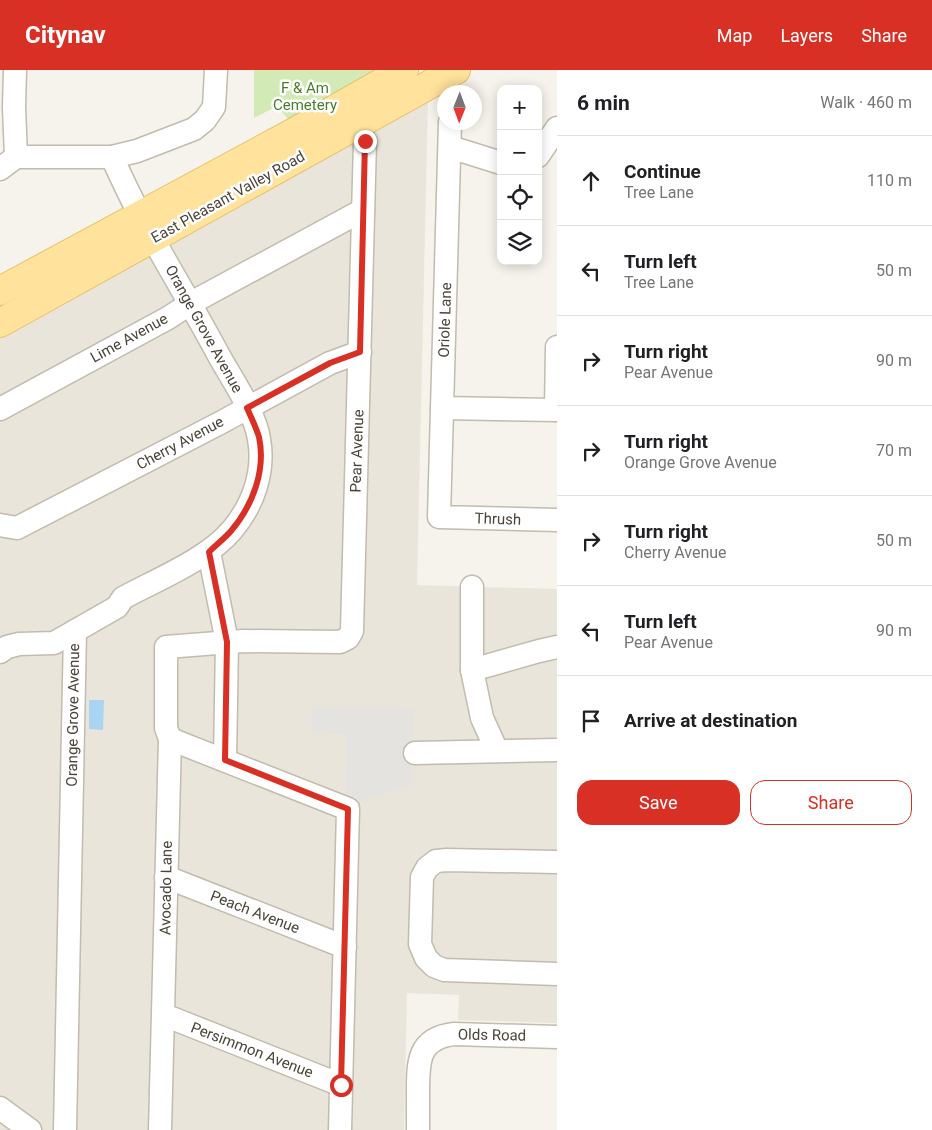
<!DOCTYPE html>
<html lang="en">
<head>
<meta charset="utf-8">
<style>
	:root { --surface:#fff; --page:#f2f2f2; --text:#202124; --muted:#757577; --line:#e0e0e0; --accent:#d93025 }
	body { margin:0; font-family:Roboto,sans-serif; background:var(--page); color:var(--text) }
	.controls { position:absolute; right:15px; top:15px; display:grid; overflow:hidden; border-radius:10px; box-shadow:0 2px 12px #0003 }
	.controls button { width:45px; height:45px; display:grid; place-items:center; padding:0; border:0; border-bottom:1px solid var(--line); background:var(--surface); color:var(--text); font:25px sans-serif }
	.compass { position:absolute; left:437px; top:15px; width:45px; height:45px; border-radius:50%; background:var(--surface); box-shadow:0 2px 12px #0003; rotate:181deg }
	.stop { position:absolute; width:15px; height:15px; margin:-11px; border:4px solid #d93025; border-radius:50%; background:#fff }
	.stop.end { background:#d93025; border-color:#fff; box-shadow:0 1px 5px #0008 }
	.list { margin:0; padding:0; list-style:none }
	h2 { display:flex; justify-content:space-between; align-items:center; height:65px; margin:0; padding:0 20px; font-size:21px }
	h2 small { font-size:16px; font-weight:400; color:var(--muted) }
	.list li { display:grid; grid-template-columns:32px 1fr auto; gap:15px; align-items:center; box-sizing:border-box; height:90px; padding:0 20px; border-top:1px solid var(--line) }
	.list b { display:block; font-size:19px; white-space:nowrap }
	.list p { margin:0; font-size:16px; white-space:nowrap; color:var(--muted) }
	.list em { font-size:16px; font-style:normal; color:var(--muted) }
	.actions { display:flex; gap:10px; padding:15px 20px }
	.actions a { flex:1; padding:11px 0; border:1px solid var(--accent); border-radius:15px; text-align:center; font-size:18px; color:var(--accent) }
	.actions .main { background:var(--accent); color:#fff }
	.icon { flex:none; width:28px; height:28px; fill:none; stroke:currentColor; stroke-width:2; stroke-linecap:round; stroke-linejoin:round }
	.map { position:relative; flex:none; width:557px; height:1060px; overflow:hidden }
	header { display:flex; align-items:center; gap:30px; box-sizing:border-box; height:70px; padding:0 25px; background:var(--accent); color:#fff }
	header strong { font-size:24px }
	nav { display:flex; gap:28px; margin-inline-start:auto; font-size:18px }
	main { display:flex }
	aside { flex:1; background:var(--surface) }
	.map>svg:first-child { display:block }
</style>
</head>
<body>
<header>
<strong>Citynav</strong>
<nav><a>Map</a><a>Layers</a><a>Share</a></nav>
</header>
<main>
<div class="map">
<svg width="557" height="1060" viewBox="0 0 557 1060">
	<rect width="100%" height="100%" fill="#f6f3ec"/>
	<!-- residential -->
	<polygon fill="#eae5da" points="428,31 417,515 557,519 557,953 458,950 459,925 407,923 404,1060 0,1060 0,264"/>
	<!-- green -->
	<polygon fill="#d2eab5" points="254,0 404,0 298,60 282,42 279,35 254,48"/>
	<!-- parking -->
	<polygon fill="#e5e3e0" points="312,637 414,639 412,715 359,732 345,727 347,665 311,662"/>
	<!-- water -->
	<polygon fill="#a9d4f2" points="89,630 104,630 103,660 89,659"/>
	<g fill="none" stroke-linecap="round" stroke-linejoin="round">
		<defs>
			<g id="minor">
				<polyline points="15,0 14,37 16,87"/>
				<polyline points="450,52 439,447 557,450"/>
				<polyline points="450,77 501,93"/>
				<polyline points="538,86 557,58"/>
				<polyline points="0,99 16,87 112,87 137,81 194,59 205,50 214,37 216,0"/>
				<polyline points="442,338 557,340"/>
				<polyline points="0,339 168,248 191,233 363,140"/>
				<polyline points="556,340 557,277"/>
				<polyline points="0,455 17,458 220,353 330,293 360,282"/>
				<polyline points="209,482 227,572 225,690"/>
				<polyline points="472,517 472,600 482,648 497,681"/>
				<path d="M0,582l7,-5 12,-3 35,-1 63,-36 6,-9c33,-18 85,-39 109,-68 21,-25 33,-58 27,-91 -4,-27 -28,-61 -41,-85 -25,-47 -53,-92 -78,-139 -10,-19 -19,-38 -28,-58"/>
				<polyline points="472,600 539,581 557,577"/>
				<polyline points="170,669 348,739 340,1060"/>
				<polyline points="415,683 557,680"/>
				<polyline points="557,792 447,790 436,791 427,798 422,807 420,874 426,888 434,896 444,900 557,904"/>
				<polyline points="166,807 345,877"/>
				<polyline points="164,945 341,1015"/>
				<polyline points="0,1038 30,1060"/>
				<polyline points="65,1060 75,561"/>
				<polyline points="160,1060 170,669 166,658 166,577 243,571 340,572 348,568 352,561 365,71"/>
				<path d="M418,1060c0,-13 0,-26 0,-39 0,-29 0,-53 36,-57l103,3"/>
			</g>
			<g id="major">
				<polyline points="0,221 298,60 404,0"/>
				<polyline points="0,253 456,0"/>
			</g>
		</defs>
		<!-- minor casing -->
		<use href="#minor" stroke="#c2bbae" stroke-width="25"/>
		<!-- major casing -->
		<use href="#major" stroke="#e6c16a" stroke-width="30"/>
		<!-- minor -->
		<use href="#minor" stroke="#fff" stroke-width="22"/>
		<!-- major -->
		<use href="#major" stroke="#ffe39c" stroke-width="28"/>
	</g>
	<g fill="none" stroke-linecap="round" stroke-linejoin="round">
		<!-- route -->
		<path stroke="#d93025" stroke-width="6" d="M341,1015l7,-276 -123,-49 2,-118 -18,-90c7,-7 16,-14 22,-21 22,-26 35,-61 28,-94 -3,-10 -8,-20 -12,-29l83,-45 30,-11 5,-211"/>
	</g>
	<g text-anchor="middle" stroke-width="5" stroke-linejoin="round" paint-order="stroke">
		<!-- park labels -->
		<g font-size="15" fill="#4a7f2a" stroke="#fff">
			<text x="305" y="23">F &amp; Am<tspan x="305" dy="17">Cemetery</tspan></text>
		</g>
		<!-- street labels -->
		<g font-size="15" fill="#4b4439" stroke="#fff">
			<text transform="translate(228 127) rotate(-29)" y="5">East Pleasant Valley Road</text>
			<text transform="translate(445 250) rotate(-88)" y="5">Oriole Lane</text>
			<text transform="translate(204 259) rotate(61)" y="5">Orange Grove Avenue</text>
			<text transform="translate(129 268) rotate(-29)" y="5">Lime Avenue</text>
			<text transform="translate(180 373) rotate(-28)" y="5">Cherry Avenue</text>
			<text transform="translate(357 381) rotate(-88)" y="5">Pear Avenue</text>
			<text transform="translate(498 449) rotate(2)" y="5">Thrush</text>
			<text transform="translate(73 645) rotate(-89)" y="5">Orange Grove Avenue</text>
			<text transform="translate(166 818) rotate(-89)" y="5">Avocado Lane</text>
			<text transform="translate(255 842) rotate(21)" y="5">Peach Avenue</text>
			<text transform="translate(492 965) rotate(1)" y="5">Olds Road</text>
			<text transform="translate(252 980) rotate(21)" y="5">Persimmon Avenue</text>
		</g>
	</g>
</svg>
<div class="controls">
<button>+</button>
<button>−</button>
<button><svg class="icon" aria-label="locate" viewBox="0 0 24 24"><circle cx="12" cy="12" r="6"/><path d="M12 2v4M12 18v4M2 12h4M18 12h4"/></svg></button>
<button><svg class="icon" aria-label="layers" viewBox="0 0 24 24"><path d="M12 4l9 5-9 5-9-5zM3 14l9 5 9-5"/></svg></button>
</div>
<svg class="compass" viewBox="-18 -18 36 36"><path d="M0-13l5 13h-10z" fill="#e53935"/><path d="M0 13l5-13h-10z" fill="#757577"/></svg>
<div class="stop" style="left:341px;top:1015px"></div>
<div class="stop end" style="left:365px;top:71px"></div>
</div>
<aside>
<h2>6 min<small>Walk · 460 m</small></h2>
<ul class="list">
<li><svg class="icon" aria-label="ahead" viewBox="0 0 24 24"><path d="M12 20V5M6 11l6-6 6 6"/></svg><div><b>Continue</b><p>Tree Lane</p></div><em>110 m</em></li>
<li><svg class="icon" aria-label="left" viewBox="0 0 24 24"><path d="M17 20v-9H6M10 6l-5 5 5 5"/></svg><div><b>Turn left</b><p>Tree Lane</p></div><em>50 m</em></li>
<li><svg class="icon" aria-label="right" viewBox="0 0 24 24"><path d="M7 20v-9h11M14 6l5 5-5 5"/></svg><div><b>Turn right</b><p>Pear Avenue</p></div><em>90 m</em></li>
<li><svg class="icon" aria-label="right" viewBox="0 0 24 24"><path d="M7 20v-9h11M14 6l5 5-5 5"/></svg><div><b>Turn right</b><p>Orange Grove Avenue</p></div><em>70 m</em></li>
<li><svg class="icon" aria-label="right" viewBox="0 0 24 24"><path d="M7 20v-9h11M14 6l5 5-5 5"/></svg><div><b>Turn right</b><p>Cherry Avenue</p></div><em>50 m</em></li>
<li><svg class="icon" aria-label="left" viewBox="0 0 24 24"><path d="M17 20v-9H6M10 6l-5 5 5 5"/></svg><div><b>Turn left</b><p>Pear Avenue</p></div><em>90 m</em></li>
<li><svg class="icon" aria-label="arrive" viewBox="0 0 24 24"><path d="M6 21V4h12l-3 4 3 4H6"/></svg><div><b>Arrive at destination</b></div></li>
</ul>
<div class="actions"><a class="main">Save</a><a>Share</a></div>
</aside>
</main>
</body>
</html>
